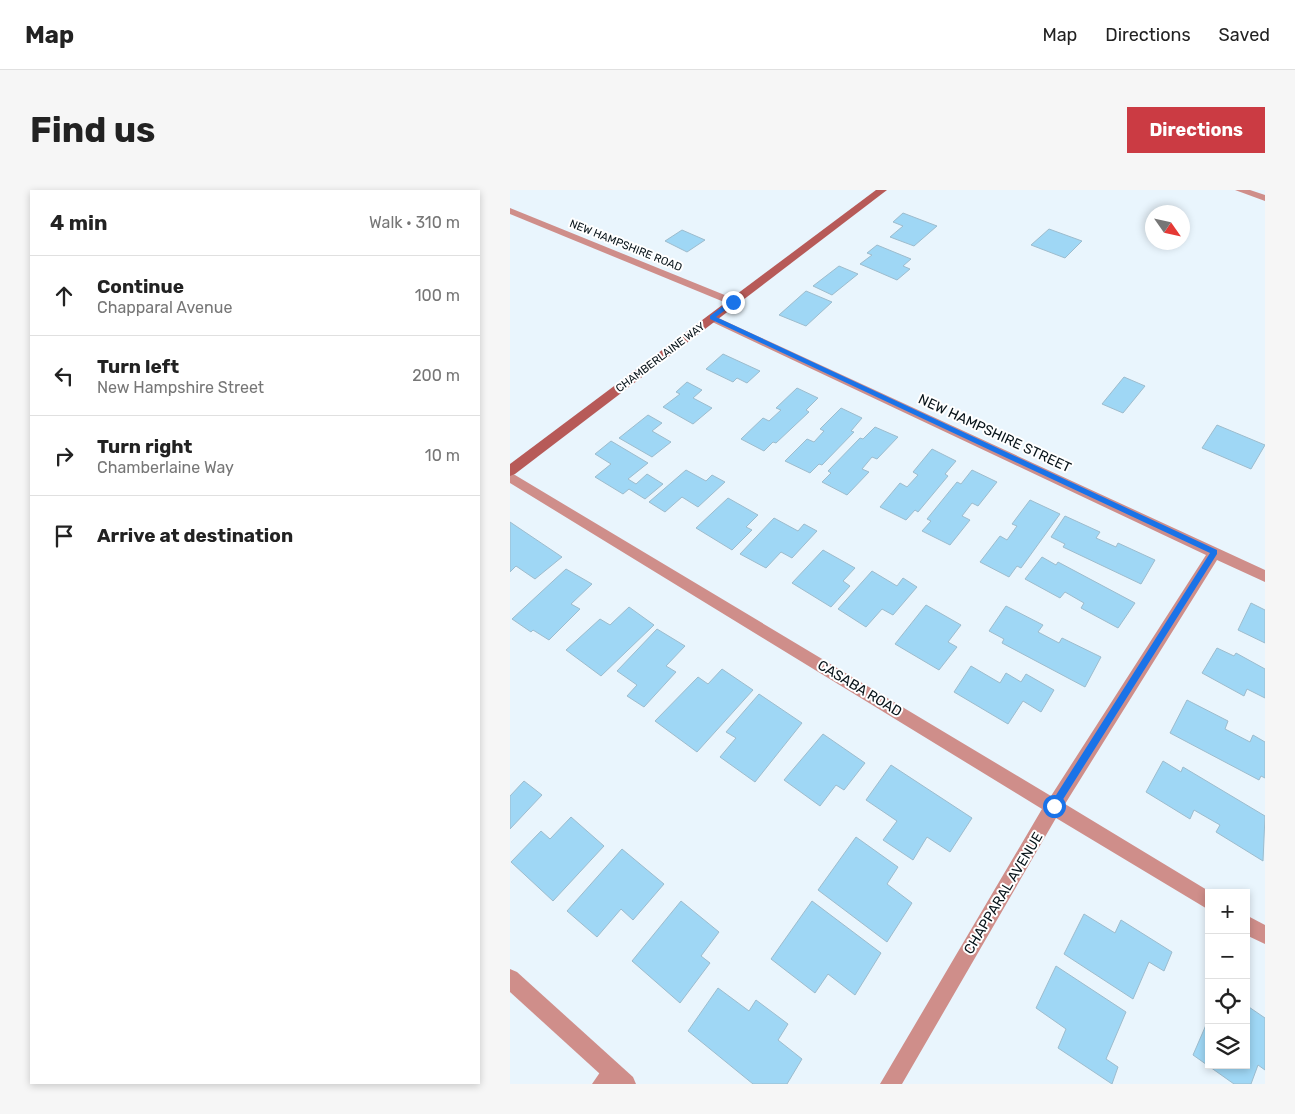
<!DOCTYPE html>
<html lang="en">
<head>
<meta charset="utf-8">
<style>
	:root { --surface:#fff; --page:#f6f6f6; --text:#222; --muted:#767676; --line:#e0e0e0; --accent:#cb3b43 }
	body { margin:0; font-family:Rubik,sans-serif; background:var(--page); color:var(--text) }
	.controls { position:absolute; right:15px; bottom:15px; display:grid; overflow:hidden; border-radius:0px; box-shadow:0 2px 8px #0003 }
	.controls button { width:45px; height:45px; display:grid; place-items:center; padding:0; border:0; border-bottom:1px solid var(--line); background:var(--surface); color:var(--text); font:25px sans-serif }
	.compass { position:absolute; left:635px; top:15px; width:45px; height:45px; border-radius:50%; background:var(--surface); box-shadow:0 2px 8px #0003; rotate:124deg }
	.stop { position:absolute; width:15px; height:15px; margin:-11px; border:4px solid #1a73e8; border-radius:50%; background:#fff }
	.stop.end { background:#1a73e8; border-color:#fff; box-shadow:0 1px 5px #0008 }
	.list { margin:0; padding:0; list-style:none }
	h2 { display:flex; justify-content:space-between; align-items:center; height:65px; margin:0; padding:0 20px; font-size:21px }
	h2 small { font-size:16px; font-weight:400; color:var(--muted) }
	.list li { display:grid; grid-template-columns:32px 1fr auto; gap:15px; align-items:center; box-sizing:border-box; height:80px; padding:0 20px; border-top:1px solid var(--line) }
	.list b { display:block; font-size:19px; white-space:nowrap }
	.list p { margin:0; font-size:16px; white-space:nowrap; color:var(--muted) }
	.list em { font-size:16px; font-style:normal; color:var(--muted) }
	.icon { flex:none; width:28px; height:28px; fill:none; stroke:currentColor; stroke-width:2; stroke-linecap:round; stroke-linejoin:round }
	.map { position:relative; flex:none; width:755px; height:894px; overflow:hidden; border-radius:0px }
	header { display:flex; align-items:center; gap:30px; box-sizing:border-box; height:70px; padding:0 25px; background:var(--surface); border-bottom:1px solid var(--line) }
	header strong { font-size:24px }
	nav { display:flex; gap:28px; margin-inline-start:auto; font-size:18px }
	.intro { display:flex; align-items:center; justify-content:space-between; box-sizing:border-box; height:120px; padding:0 30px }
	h1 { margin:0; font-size:35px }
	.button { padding:12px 22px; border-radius:0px; background:var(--accent); color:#fff; font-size:18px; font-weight:700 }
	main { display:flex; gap:30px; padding:0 30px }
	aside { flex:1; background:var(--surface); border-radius:0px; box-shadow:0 2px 8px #0003 }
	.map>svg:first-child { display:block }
</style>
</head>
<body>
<header>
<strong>Map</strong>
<nav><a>Map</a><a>Directions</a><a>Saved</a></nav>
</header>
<div class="intro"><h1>Find us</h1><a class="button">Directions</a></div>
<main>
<aside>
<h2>4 min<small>Walk · 310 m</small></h2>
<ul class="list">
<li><svg class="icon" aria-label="ahead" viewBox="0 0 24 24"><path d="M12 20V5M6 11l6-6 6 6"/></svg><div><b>Continue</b><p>Chapparal Avenue</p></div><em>100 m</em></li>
<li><svg class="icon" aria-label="left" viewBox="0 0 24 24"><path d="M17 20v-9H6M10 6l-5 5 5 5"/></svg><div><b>Turn left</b><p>New Hampshire Street</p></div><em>200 m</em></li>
<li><svg class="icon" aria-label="right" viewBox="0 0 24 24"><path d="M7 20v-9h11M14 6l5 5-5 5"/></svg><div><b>Turn right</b><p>Chamberlaine Way</p></div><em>10 m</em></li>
<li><svg class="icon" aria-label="arrive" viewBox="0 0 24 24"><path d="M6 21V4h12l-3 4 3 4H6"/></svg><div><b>Arrive at destination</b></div></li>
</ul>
</aside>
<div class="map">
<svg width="755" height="894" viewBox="0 0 755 894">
	<rect width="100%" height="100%" fill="#e9f5fd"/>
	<!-- building -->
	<g fill="#9fd7f5" stroke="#9dbccd">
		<polygon points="393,23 427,36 404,56 380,47 393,36 383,32"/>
		<polygon points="539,39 572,51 555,68 521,55"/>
		<polygon points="172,40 195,50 177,62 155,51"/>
		<polygon points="367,55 401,69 393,76 400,79 387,90 350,74 362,65 357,63"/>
		<polygon points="329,76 348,84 322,105 303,96"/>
		<polygon points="296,101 322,112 296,136 269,125"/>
		<polygon points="213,164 250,181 237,193 227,188 223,192 196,179"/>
		<polygon points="614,187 635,196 613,223 592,214"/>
		<polygon points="177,192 192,200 183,208 202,218 183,234 153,217 170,204 166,202"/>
		<polygon points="287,198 308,208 296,220 299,222 266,253 263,252 254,261 231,249 253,228 259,231 271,220 266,218"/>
		<polygon points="331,218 352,228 341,241 344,242 312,275 309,274 300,283 275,271 297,249 304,252 314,241 310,239"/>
		<polygon points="138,225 152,233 142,241 161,252 142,267 109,248"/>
		<polygon points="707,235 755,255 741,279 692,258"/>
		<polygon points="365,237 388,247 367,269 362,267 352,279 359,282 337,305 312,292 321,283 318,281 350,248 353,249"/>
		<polygon points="101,251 138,273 118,289 126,294 137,284 153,294 135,309 119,299 113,304 85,287 101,274 85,264"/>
		<polygon points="422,259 446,271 435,284 438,286 408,322 405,320 396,330 370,317 390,293 397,297 408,285 403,282"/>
		<polygon points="176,280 196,291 202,285 215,292 188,317 172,307 155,322 139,312"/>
		<polygon points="462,280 487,292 468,316 462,313 452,326 460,330 440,355 412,341 421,331 417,329 447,292 451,294"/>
		<polygon points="218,308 248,325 236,337 242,340 222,360 186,338"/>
		<polygon points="520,310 550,324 511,378 507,376 499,387 470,372 490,346 497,350 507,336 502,334"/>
		<polygon points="555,326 590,342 586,348 606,357 608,353 645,370 631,394 553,357 555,354 541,347"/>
		<polygon points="264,328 288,341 294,334 307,341 282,368 271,362 256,378 230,364"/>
		<polygon points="0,332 52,367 25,389 6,376 0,382"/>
		<polygon points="313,360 345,378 333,391 340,396 321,417 282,393"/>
		<polygon points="532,367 546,375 548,372 625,413 608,438 571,418 574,413 555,402 550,408 515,389"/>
		<polygon points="56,379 82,394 61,414 70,419 39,450 23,440 21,442 2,429"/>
		<polygon points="362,381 387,396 393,388 407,397 383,425 372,419 356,437 328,419"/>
		<polygon points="741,413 755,420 755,453 728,440"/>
		<polygon points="416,415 451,435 438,452 447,457 429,480 385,454"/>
		<polygon points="496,416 533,435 528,442 549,453 552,448 591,467 575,497 492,453 494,449 479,441"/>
		<polygon points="119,417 144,435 91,486 56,460 90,429 100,435"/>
		<polygon points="147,439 175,456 156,476 166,482 134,517 117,506 127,495 107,481"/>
		<polygon points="707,458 724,466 726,463 755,479 755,508 737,499 734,506 692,483"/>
		<polygon points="461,476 490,493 496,483 511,492 516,484 544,500 531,522 513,511 498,534 444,502"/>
		<polygon points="212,479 243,500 187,562 145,531 188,487 198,494"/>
		<polygon points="249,504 292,533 245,592 210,567 226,548 216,542"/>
		<polygon points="677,510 718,531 715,539 740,552 743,545 755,552 755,588 751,586 749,590 660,543"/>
		<polygon points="313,544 355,573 334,600 326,595 310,616 274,590"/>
		<polygon points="653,571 671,582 673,577 755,626 753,671 706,642 710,635 684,620 680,629 636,602"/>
		<polygon points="381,575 462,628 440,662 417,647 403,670 373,650 387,631 356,610"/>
		<polygon points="14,591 32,605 0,639 0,606"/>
		<polygon points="61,627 94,656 43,711 1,672 31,641 40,649"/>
		<polygon points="346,647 388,677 377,694 402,713 377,752 308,700"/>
		<polygon points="112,659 154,694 123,730 111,719 87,747 57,721"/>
		<polygon points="171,711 209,742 191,766 200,773 170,813 122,771"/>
		<polygon points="302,711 371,763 345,805 318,784 305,803 261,769"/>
		<polygon points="574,724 605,743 611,730 662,762 654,781 639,772 623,809 554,764"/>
		<polygon points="546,776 616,822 596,869 608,877 602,894 548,858 556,839 526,818"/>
		<polygon points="208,798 239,821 246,810 278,834 268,850 292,869 277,894 243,894 178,841"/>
		<polygon points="736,815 755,828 755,880 748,875 741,894 724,894 683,865 699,828 699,875 736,875"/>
	</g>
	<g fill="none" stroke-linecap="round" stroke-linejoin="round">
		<!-- lane -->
		<polygon fill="#cf8e8a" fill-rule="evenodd" points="101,873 107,875 109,881 102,894 82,894 95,875"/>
		<!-- street -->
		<g fill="#cf8e8a" fill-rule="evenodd">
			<polygon points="725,0 740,0 755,5 755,11"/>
			<polygon points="0,18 227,110 228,112 223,115 219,114 0,24"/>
			<polygon points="202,125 755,380 755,392 707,370 555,614 702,703 699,703 699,720 546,628 392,894 370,894 532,619 0,293 0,282 541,606 696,365 198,130 196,128 198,126"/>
			<polygon points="736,725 755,735 755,754 736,745"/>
			<polygon points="0,779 7,782 123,887 126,894 101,894 0,802"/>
		</g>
		<!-- secondary -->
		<polygon fill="#b75a58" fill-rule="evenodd" points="366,0 377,0 5,284 0,286 0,274"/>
	</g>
	<!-- route -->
	<polygon fill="#1a73e8" points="221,110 226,112 206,127 707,360 707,364 547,619 541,619 541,613 700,363 200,129 200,126"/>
	<g text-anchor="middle" stroke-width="4" stroke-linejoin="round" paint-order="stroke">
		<!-- far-street labels -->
		<g font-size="11" fill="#08141a" stroke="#fff">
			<text transform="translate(116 55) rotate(22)" y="4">NEW HAMPSHIRE ROAD</text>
			<text transform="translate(150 167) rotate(-37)" y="4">CHAMBERLAINE WAY</text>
		</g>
		<!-- street labels -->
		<g font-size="14" fill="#08141a" stroke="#fff">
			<text transform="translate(485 243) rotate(25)" y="5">NEW HAMPSHIRE STREET</text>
			<text transform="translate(350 498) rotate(31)" y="5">CASABA ROAD</text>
			<text transform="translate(493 703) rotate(-59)" y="5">CHAPPARAL AVENUE</text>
		</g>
	</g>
</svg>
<div class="controls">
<button>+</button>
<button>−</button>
<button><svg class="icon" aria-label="locate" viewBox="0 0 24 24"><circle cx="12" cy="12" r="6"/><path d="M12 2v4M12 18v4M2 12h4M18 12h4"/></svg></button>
<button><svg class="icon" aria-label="layers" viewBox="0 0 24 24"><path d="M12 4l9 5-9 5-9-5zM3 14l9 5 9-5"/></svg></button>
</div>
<svg class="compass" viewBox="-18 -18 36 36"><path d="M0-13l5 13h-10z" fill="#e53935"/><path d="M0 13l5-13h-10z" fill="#767676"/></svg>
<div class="stop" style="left:544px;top:616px"></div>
<div class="stop end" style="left:223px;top:112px"></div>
</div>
</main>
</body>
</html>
